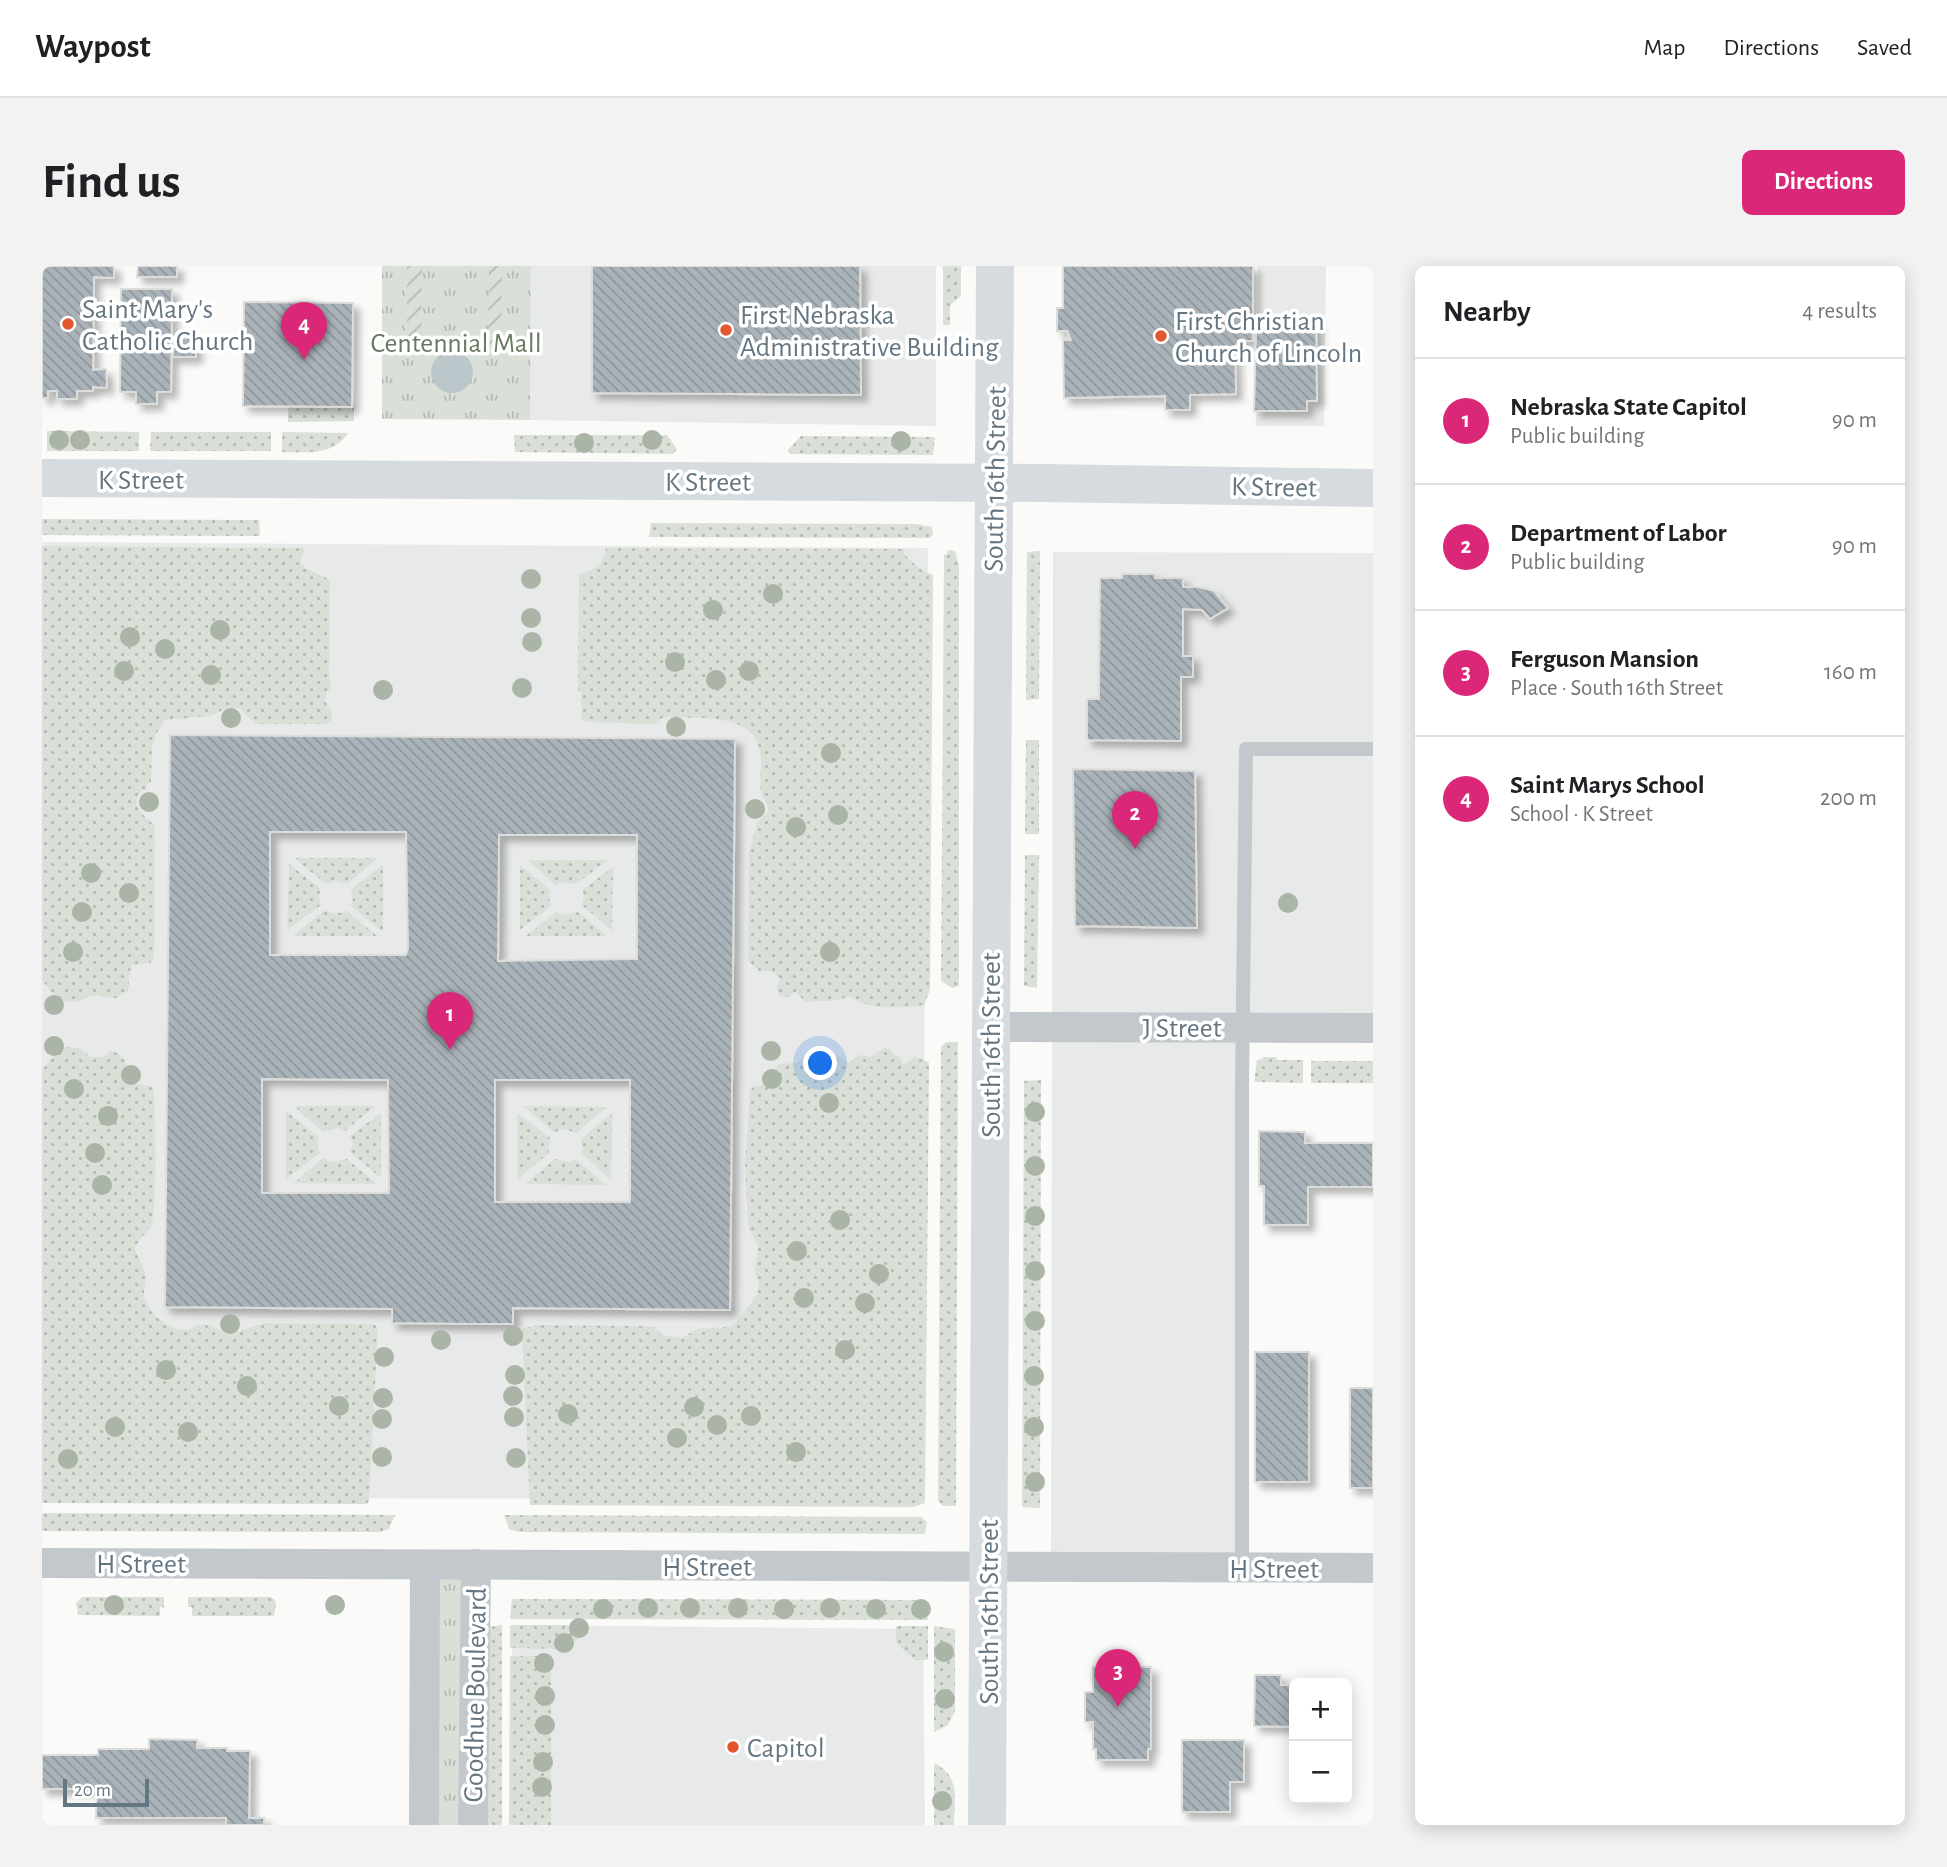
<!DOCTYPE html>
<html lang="en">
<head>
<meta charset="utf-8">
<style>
	:root { --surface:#fff; --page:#f2f2f2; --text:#202124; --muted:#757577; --line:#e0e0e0; --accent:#db2777 }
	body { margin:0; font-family:"Alegreya Sans",sans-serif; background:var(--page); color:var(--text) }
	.controls { position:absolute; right:21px; bottom:21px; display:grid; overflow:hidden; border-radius:10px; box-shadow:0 4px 18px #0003 }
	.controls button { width:63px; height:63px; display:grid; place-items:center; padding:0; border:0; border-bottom:2px solid var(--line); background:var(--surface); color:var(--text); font:35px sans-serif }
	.scale { position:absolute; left:21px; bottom:18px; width:86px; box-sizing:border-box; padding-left:7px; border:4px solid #657683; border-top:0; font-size:19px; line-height:24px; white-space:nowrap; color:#657683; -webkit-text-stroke:5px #fff; paint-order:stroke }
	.you { position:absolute; left:779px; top:798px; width:24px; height:24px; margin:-18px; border:5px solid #fff; border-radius:50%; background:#1a73e8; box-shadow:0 0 0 10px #1a73e833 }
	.badge { display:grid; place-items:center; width:46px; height:46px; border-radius:50%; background:var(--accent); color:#fff; font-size:23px; font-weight:700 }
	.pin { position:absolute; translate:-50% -58px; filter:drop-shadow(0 2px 4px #0008) }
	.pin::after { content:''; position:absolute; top:37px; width:24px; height:21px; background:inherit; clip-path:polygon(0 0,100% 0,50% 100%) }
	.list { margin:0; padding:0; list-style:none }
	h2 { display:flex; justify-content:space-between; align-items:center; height:91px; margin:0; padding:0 28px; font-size:30px }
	h2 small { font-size:23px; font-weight:400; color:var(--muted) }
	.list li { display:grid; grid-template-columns:46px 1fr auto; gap:21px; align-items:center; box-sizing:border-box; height:126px; padding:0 28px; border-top:2px solid var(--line) }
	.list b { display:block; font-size:26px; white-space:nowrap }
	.list p { margin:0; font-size:23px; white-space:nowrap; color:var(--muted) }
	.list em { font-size:23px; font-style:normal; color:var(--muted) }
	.map { position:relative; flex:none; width:1331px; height:1559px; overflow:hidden; border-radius:10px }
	header { display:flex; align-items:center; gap:42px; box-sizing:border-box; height:98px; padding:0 35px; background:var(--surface); border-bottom:2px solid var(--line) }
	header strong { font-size:33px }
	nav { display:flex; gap:38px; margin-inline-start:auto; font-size:24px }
	.intro { display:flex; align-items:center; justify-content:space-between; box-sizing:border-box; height:168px; padding:0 42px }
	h1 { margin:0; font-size:49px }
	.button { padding:18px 32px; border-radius:10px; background:var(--accent); color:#fff; font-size:24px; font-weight:700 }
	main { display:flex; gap:42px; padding:0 42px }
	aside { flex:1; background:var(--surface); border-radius:10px; box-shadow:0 4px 18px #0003 }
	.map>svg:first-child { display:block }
</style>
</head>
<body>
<header>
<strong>Waypost</strong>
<nav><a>Map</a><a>Directions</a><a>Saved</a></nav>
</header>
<div class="intro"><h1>Find us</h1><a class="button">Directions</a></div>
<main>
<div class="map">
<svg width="1331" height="1559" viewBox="0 0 1331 1559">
	<defs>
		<pattern id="grass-dots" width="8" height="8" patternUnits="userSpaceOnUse" patternTransform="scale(1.75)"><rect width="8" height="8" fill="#dadfd7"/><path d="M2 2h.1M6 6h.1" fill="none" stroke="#b4b9b4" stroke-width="1.8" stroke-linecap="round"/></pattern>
		<pattern id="park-tufts" width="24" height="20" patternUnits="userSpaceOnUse" patternTransform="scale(1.75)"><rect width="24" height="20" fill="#dadfd7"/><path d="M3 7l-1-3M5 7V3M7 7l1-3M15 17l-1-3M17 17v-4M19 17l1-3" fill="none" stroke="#b4b9b4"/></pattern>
		<pattern id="garden-furrows" width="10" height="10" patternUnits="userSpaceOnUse" patternTransform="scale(1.75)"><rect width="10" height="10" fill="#dadfd7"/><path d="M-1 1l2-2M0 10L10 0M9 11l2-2" fill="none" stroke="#b4b9b4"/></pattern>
		<pattern id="building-back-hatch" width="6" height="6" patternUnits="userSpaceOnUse" patternTransform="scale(1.75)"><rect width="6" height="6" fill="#aab3b9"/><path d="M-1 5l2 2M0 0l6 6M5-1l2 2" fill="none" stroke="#8e969c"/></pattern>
		<filter id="shadow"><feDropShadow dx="6" dy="6" stdDeviation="3.5" flood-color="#0004"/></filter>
	</defs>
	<rect width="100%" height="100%" fill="#fafaf8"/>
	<!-- built -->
	<g fill="#e8e9e9">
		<polygon points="489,0 894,0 894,160 488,154"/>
		<polygon points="1216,0 1284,0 1282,160 1214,160"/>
		<polygon points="0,276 886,282 879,1233 0,1232"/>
		<polygon points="1011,286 1331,287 1331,762 1201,762 1200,1302 1009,1301"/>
		<polygon points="470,1359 881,1363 883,1559 469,1559"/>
	</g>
	<!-- grass -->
	<g fill="url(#grass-dots)">
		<polygon points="901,0 919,0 919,30 908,39 908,59 901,59"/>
		<polygon points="246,141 312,141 312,155 246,156"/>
		<polygon points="5,165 97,166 97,185 5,185"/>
		<polygon points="109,166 229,166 229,185 108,185"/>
		<path d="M240,166l66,1c-15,23 -40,19 -66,19z"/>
		<polygon points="472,169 625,169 635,183 631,188 473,186"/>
		<polygon points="759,170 893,171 891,189 748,188 746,184"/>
		<polygon points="0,253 217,254 218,270 0,269"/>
		<polygon points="609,257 874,258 890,261 891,269 887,272 607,271"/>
		<path d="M0,280l263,2 -5,14 6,6 24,12 -1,95 2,16 -4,1 -2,9 7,12 -1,8 -5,3h-70l-17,-16h-12l-16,8 -46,4 -10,16 -3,11 -1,35 -4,2v5l-5,1c-14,16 2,25 13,36l-1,132 -4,5 -19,2 -3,26 -12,7c-15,0 -23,-8 -35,3 -20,4 -29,-6 -39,-22z"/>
		<path d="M564,282l299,1 -1,5c8,9 19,18 29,21l-3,415 -6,15c-23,3 -55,6 -75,-9 -14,7 -27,4 -43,6l-11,-10 -7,5 -9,-1 -2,-9 3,-7c-6,-10 -10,-10 -21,-9l-11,-10 1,-108 8,-30 12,-13c-2,-6 -4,-9 -7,-15 -4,-11 0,-26 -1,-37 -4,-48 -59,-38 -93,-41l-6,1 -8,6 -67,-2 -5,-3 -1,-27 -3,-1 1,-117c15,-3 25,-10 27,-26z"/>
		<polygon points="906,284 913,285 917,299 917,720 910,722 899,715 902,289 905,288"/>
		<polygon points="998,285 997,433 984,434 985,286"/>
		<polygon points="984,474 997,474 997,568 983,568"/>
		<polygon points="983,589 997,589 995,722 982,720"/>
		<polygon points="252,592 336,592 305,618 292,615 284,618"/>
		<polygon points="485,594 566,594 534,618 520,616 514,619"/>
		<polygon points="247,598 279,623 277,629 279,639 245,664"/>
		<polygon points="341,599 341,666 308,639 311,633 309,623"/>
		<polygon points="478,599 509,625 507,632 509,640 478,664"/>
		<polygon points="571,601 570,665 540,639 542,629 540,624"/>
		<polygon points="283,644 293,648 305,645 335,670 251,670"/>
		<polygon points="514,646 521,649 536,646 565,670 484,670"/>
		<polygon points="904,776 916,776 914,1240 901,1240 896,1235 899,781"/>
		<path d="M26,781l11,1 12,9h12l7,-6 8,2 8,9 -1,17 4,4 22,3 2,3c3,18 4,126 -2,137 -4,8 -11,10 -16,22 2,9 8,16 10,25 2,7 -1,14 -1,21 2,18 24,37 43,36 4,0 6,-3 10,-4 11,-4 21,3 30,9l37,-12 110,1 4,4 -9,172 -2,4 -325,-1v-433l17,-21z"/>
		<polygon points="842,782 848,783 853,790 858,791 861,798 865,797 873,790 887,797 883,1237 871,1241 488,1239 480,1063 494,1059 600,1060 612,1061 620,1069 640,1072 655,1063 684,1061 693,1058 715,1029 717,1018 713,1007 716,979 707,964 706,956 703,900 708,825 712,820 734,817 734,802 737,798 755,797 766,786 775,787 784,794 795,788 807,797 817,789 828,791"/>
		<polygon points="1234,791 1235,794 1261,794 1261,817 1212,816 1215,795 1222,791"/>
		<rect x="1269" y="795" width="62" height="22"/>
		<polygon points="999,814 998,1242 980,1241 982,815"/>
		<polygon points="252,840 333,840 303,865 296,862 281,866"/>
		<polygon points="481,840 565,841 534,867 523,863 512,866"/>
		<polygon points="244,845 277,871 275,877 278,887 244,913"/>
		<polygon points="339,847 339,912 308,886 311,876 308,870"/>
		<polygon points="475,847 508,872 507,887 476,913"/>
		<polygon points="570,847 569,914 539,887 541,883 539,873"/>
		<polygon points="281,892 290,896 305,893 335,918 252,917"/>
		<polygon points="513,893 527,896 533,893 564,919 483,918"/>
		<polygon points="0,1247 353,1249 347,1263 338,1266 0,1265"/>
		<polygon points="462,1249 879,1251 885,1256 883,1268 476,1266 467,1263"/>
		<polygon points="40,1331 122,1331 122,1342 118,1341 118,1350 36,1349 34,1337"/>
		<polygon points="146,1331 228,1331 232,1333 234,1338 232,1350 150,1350 150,1341 146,1341"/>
		<polygon points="470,1333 884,1334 886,1354 468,1353"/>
		<polygon points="460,1359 460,1559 446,1559 447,1361"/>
		<polygon points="468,1359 541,1359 541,1369 523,1383 468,1382"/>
		<polygon points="854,1360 886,1360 886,1394 873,1394 854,1377"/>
		<polygon points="892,1360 913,1363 913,1445 906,1459 892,1466"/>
		<polygon points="468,1390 509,1390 509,1559 467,1559"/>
		<path d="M892,1497c27,13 20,36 20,62h-20z"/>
	</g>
	<!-- park -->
	<g fill="url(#park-tufts)">
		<polygon points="340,0 489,0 488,154 340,153"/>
		<polygon points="434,1298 431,1559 382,1559 383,1299"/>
	</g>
	<!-- garden -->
	<g fill="url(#garden-furrows)">
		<polygon points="365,0 380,0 379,81 365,81"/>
		<polygon points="447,0 460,0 459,81 446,81"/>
	</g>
	<!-- water -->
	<circle fill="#bbc7cb" cx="410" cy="106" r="21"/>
	<!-- building -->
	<g fill="url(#building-back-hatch)" stroke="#dcdcda" stroke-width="2" fill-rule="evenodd" filter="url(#shadow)">
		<polygon points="0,0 72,0 72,12 52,11 51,104 64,103 65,122 51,121 51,125 35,125 35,133 15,133 15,125 6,125 6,132 0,132"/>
		<polygon points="96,0 135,0 135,11 95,11"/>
		<polygon points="550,0 818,0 819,129 550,127"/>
		<polygon points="1021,0 1211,0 1211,75 1198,75 1193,80 1194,128 1148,129 1148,144 1123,144 1123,130 1022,132 1021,74 1029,74 1025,65 1015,65 1015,42 1021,42"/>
		<polygon points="79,23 130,23 129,126 115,126 115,138 94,138 94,126 78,126"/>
		<polygon points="202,36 311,37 310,141 201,140"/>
		<polygon points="1274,53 1275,135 1265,135 1265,145 1212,145 1214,65 1222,65 1222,54"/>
		<rect x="131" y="72" width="23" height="19"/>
		<polygon points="1080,308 1113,308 1113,312 1141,312 1141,321 1156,321 1172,325 1186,342 1168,353 1160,344 1141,343 1141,390 1151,390 1151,411 1139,411 1139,475 1045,474 1045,433 1057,433 1058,312 1080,312"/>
		<path d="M128,469l565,4 -5,571 -217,-2v16h-34l-87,-1v-14l-227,-2zM228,566h136l2,116 -2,7h-136zM457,569h138v124l-139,2zM220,813l126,1 1,113h-127zM453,814h135v122h-135z"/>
		<polygon points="1031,503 1153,505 1155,662 1033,660"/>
		<polygon points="1217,865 1263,866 1263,877 1331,877 1331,921 1266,921 1266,959 1222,959 1222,920 1217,920"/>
		<rect x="1213" y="1086" width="54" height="130"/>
		<rect x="1308" y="1122" width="23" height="100"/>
		<polygon points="1051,1401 1109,1401 1109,1483 1106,1483 1106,1494 1054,1494 1054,1483 1051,1483 1051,1456 1043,1456 1043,1426 1051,1426"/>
		<polygon points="1213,1409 1239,1409 1239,1419 1252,1419 1252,1461 1212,1460"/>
		<polygon points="107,1473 155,1474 155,1482 185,1482 185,1485 208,1485 207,1552 222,1552 222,1559 184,1559 184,1552 54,1552 55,1523 0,1523 0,1489 56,1489 56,1483 107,1483"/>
		<polygon points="1140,1474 1202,1474 1202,1516 1188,1516 1188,1546 1140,1546"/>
	</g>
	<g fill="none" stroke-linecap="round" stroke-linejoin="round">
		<!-- lane -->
		<polyline stroke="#c3c8cc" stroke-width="14" points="1200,1302 1200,820 1204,483 1331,483"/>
		<!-- street -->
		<g stroke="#c3c8cc" stroke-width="30">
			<polyline points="949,761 1331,762"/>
			<polyline points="0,1297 1331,1302"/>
			<polyline points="382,1559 383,1299"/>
			<polyline points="431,1559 434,1298"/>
		</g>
		<!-- secondary -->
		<polyline stroke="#d6dbdf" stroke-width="38" points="945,1559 953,0"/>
		<!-- primary -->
		<polyline stroke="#d6dbdf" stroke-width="38" points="0,212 1000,217 1331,222"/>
	</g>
	<!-- trees -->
	<g fill="#aab4a7">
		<circle cx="17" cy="174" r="10"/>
		<circle cx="38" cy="174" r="10"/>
		<circle cx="610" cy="174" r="10"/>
		<circle cx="859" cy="175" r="10"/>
		<circle cx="542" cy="177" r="10"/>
		<circle cx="489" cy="313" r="10"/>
		<circle cx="731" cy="328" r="10"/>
		<circle cx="671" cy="344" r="10"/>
		<circle cx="489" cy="352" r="10"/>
		<circle cx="178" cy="364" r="10"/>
		<circle cx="88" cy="371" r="10"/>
		<circle cx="490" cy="376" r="10"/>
		<circle cx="123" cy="383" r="10"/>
		<circle cx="633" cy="396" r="10"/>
		<circle cx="82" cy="405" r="10"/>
		<circle cx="707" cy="405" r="10"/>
		<circle cx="169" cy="409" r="10"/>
		<circle cx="674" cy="414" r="10"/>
		<circle cx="480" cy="422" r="10"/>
		<circle cx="341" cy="424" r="10"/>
		<circle cx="189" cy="452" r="10"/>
		<circle cx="634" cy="461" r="10"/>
		<circle cx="789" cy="487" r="10"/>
		<circle cx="107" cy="536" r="10"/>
		<circle cx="713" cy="543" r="10"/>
		<circle cx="796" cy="549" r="10"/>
		<circle cx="754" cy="561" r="10"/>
		<circle cx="49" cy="607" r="10"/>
		<circle cx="87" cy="627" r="10"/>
		<circle cx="1246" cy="637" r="10"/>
		<circle cx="40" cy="646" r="10"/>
		<circle cx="31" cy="686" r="10"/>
		<circle cx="788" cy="686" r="10"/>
		<circle cx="12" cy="739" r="10"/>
		<circle cx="12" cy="780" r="10"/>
		<circle cx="729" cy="785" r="10"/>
		<circle cx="89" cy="809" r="10"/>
		<circle cx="730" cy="813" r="10"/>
		<circle cx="32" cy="823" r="10"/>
		<circle cx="787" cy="837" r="10"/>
		<circle cx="993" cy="846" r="10"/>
		<circle cx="66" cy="850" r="10"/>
		<circle cx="53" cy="887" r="10"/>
		<circle cx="993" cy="900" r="10"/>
		<circle cx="60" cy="919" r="10"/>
		<circle cx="993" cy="950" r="10"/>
		<circle cx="798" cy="954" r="10"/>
		<circle cx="755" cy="985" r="10"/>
		<circle cx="993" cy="1005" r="10"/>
		<circle cx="837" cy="1008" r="10"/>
		<circle cx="762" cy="1032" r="10"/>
		<circle cx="823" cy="1037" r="10"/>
		<circle cx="993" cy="1055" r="10"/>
		<circle cx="188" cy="1058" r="10"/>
		<circle cx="471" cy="1070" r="10"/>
		<circle cx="399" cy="1074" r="10"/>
		<circle cx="803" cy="1084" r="10"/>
		<circle cx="342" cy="1091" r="10"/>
		<circle cx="124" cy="1104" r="10"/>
		<circle cx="473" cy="1109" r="10"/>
		<circle cx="992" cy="1110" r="10"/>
		<circle cx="205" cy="1120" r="10"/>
		<circle cx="471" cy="1130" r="10"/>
		<circle cx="341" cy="1132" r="10"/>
		<circle cx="297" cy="1140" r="10"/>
		<circle cx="652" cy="1141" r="10"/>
		<circle cx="526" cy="1148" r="10"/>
		<circle cx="709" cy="1150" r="10"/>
		<circle cx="472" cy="1151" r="10"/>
		<circle cx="340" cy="1153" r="10"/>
		<circle cx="675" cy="1159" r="10"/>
		<circle cx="73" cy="1161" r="10"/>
		<circle cx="992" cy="1161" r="10"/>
		<circle cx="146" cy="1166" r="10"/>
		<circle cx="635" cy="1172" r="10"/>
		<circle cx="754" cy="1186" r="10"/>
		<circle cx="340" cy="1191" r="10"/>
		<circle cx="474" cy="1192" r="10"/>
		<circle cx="26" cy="1193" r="10"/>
		<circle cx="993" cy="1216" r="10"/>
		<circle cx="72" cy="1339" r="10"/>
		<circle cx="293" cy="1339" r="10"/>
		<circle cx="606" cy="1342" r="10"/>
		<circle cx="648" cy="1342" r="10"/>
		<circle cx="696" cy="1342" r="10"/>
		<circle cx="788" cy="1342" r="10"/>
		<circle cx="561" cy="1343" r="10"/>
		<circle cx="742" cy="1343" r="10"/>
		<circle cx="834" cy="1343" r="10"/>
		<circle cx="879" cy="1343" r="10"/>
		<circle cx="537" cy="1362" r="10"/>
		<circle cx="522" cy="1377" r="10"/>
		<circle cx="902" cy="1386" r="10"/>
		<circle cx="502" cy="1397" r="10"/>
		<circle cx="503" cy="1430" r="10"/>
		<circle cx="903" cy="1433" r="10"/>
		<circle cx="503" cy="1459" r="10"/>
		<circle cx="501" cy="1496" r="10"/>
		<circle cx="500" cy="1521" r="10"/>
		<circle cx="900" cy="1535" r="10"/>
	</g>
	<!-- markers -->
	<g fill="#e4572e" stroke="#fff" stroke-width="2.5">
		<circle cx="26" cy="58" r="7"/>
		<circle cx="684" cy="64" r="7"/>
		<circle cx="1119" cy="70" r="7"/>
		<circle cx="691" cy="1481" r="7"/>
	</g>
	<g text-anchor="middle" stroke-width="7" stroke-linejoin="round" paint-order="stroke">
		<!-- poi labels -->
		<g font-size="28" fill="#657683" stroke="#fff" text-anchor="start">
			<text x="40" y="52">Saint Mary's<tspan x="40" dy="32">Catholic Church</tspan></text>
			<text x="698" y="58">First Nebraska<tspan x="698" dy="32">Administrative Building</tspan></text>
			<text x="1133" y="64">First Christian<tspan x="1133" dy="32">Church of Lincoln</tspan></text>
			<text x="705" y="1491">Capitol</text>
		</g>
		<!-- park labels -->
		<g font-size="28" fill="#687a64" stroke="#fff">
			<text x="414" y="86">Centennial Mall</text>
		</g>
		<!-- street labels -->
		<g font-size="28" fill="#657683" stroke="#fff">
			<text x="99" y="223">K Street</text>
			<text transform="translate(952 213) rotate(-89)" y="10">South 16th Street</text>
			<text x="666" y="225">K Street</text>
			<text transform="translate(1232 220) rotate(1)" y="10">K Street</text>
			<text x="1140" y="771">J Street</text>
			<text transform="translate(948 779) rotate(-90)" y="10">South 16th Street</text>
			<text x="99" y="1307">H Street</text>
			<text x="665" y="1310">H Street</text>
			<text x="1232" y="1312">H Street</text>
			<text transform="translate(946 1346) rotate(-90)" y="10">South 16th Street</text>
			<text transform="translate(432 1429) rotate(-89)" y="10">Goodhue Boulevard</text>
		</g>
	</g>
</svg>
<div class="controls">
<button>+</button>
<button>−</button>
</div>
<div class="scale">20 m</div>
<div class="you"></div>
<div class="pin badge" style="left:408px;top:784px">1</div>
<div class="pin badge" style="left:1093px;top:583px">2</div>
<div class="pin badge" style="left:1076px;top:1441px">3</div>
<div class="pin badge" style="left:262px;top:94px">4</div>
</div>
<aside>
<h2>Nearby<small>4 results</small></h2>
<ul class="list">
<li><span class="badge">1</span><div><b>Nebraska State Capitol</b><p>Public building</p></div><em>90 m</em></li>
<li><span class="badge">2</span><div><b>Department of Labor</b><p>Public building</p></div><em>90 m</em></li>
<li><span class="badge">3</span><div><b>Ferguson Mansion</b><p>Place · South 16th Street</p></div><em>160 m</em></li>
<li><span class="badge">4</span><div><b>Saint Marys School</b><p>School · K Street</p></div><em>200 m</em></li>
</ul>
</aside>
</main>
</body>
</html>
